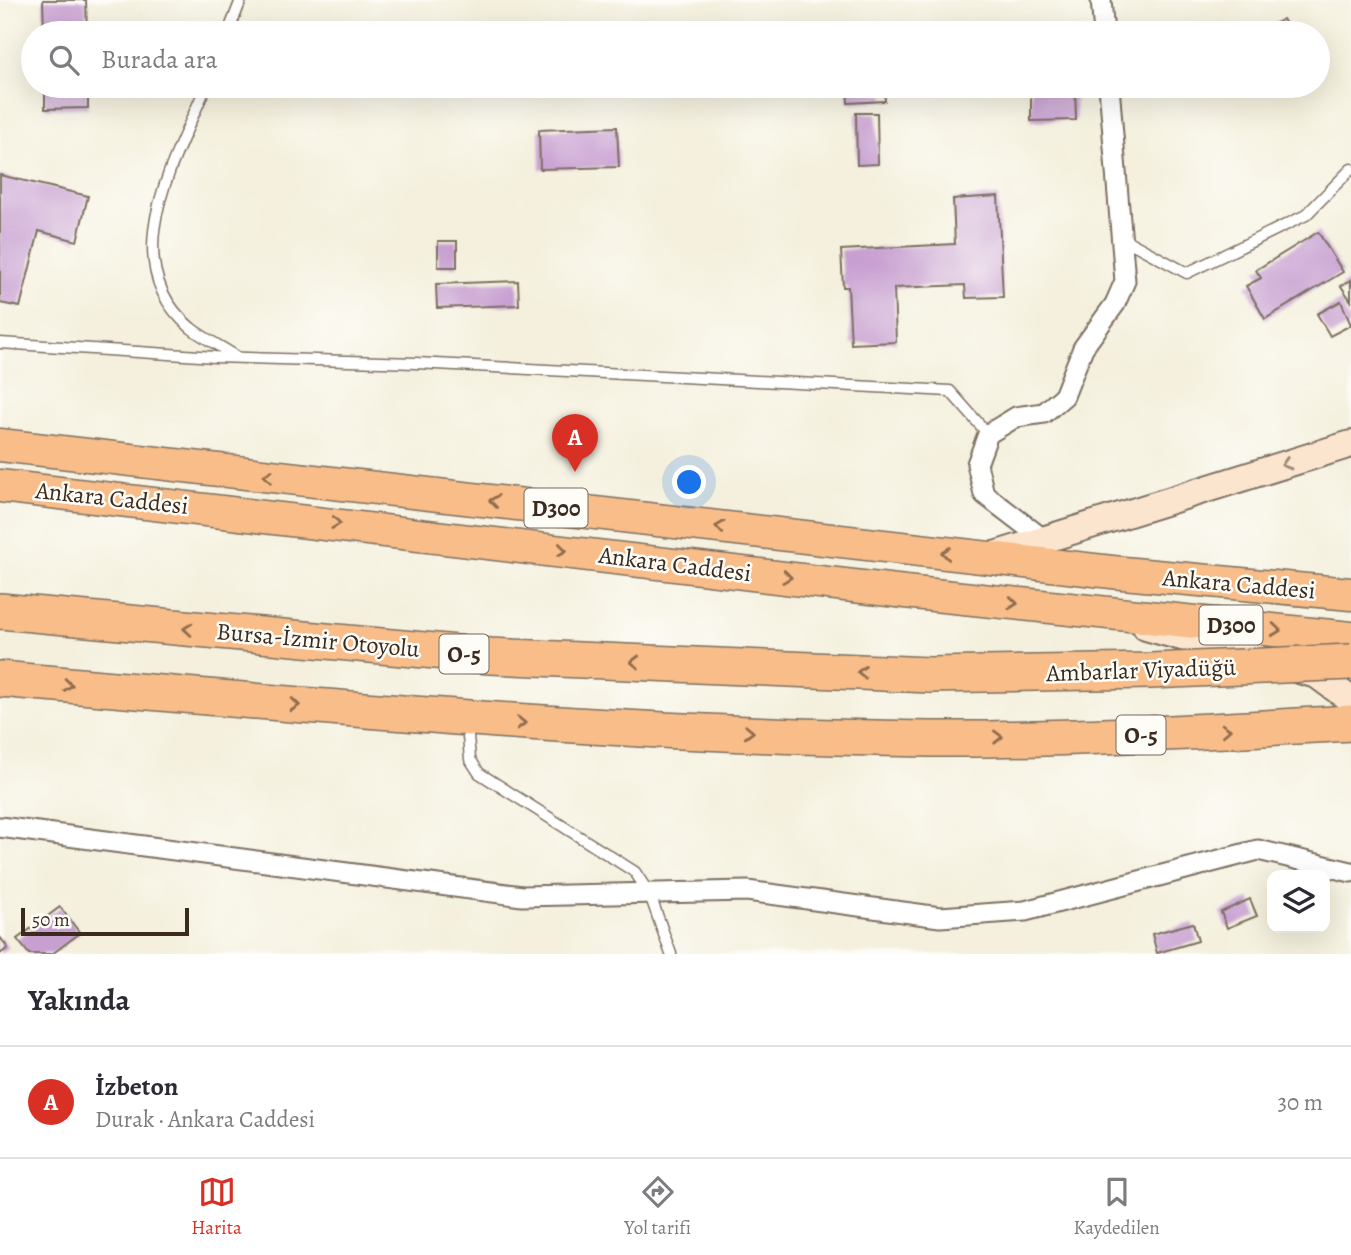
<!DOCTYPE html>
<html lang="tr">
<head>
<meta charset="utf-8">
<style>
	:root { --surface:#fff; --page:#f2f2f3; --text:#2b2b33; --muted:#7c7c81; --line:#e1e1e2; --accent:#d93025 }
	body { margin:0; font-family:Alegreya,serif; background:var(--page); color:var(--text) }
	.controls { position:absolute; right:21px; bottom:21px; display:grid; overflow:hidden; border-radius:14px; box-shadow:0 7px 28px #0002 }
	.controls button { width:63px; height:63px; display:grid; place-items:center; padding:0; border:0; border-bottom:2px solid var(--line); background:var(--surface); color:var(--text); font:35px sans-serif }
	.scale { position:absolute; left:21px; bottom:18px; width:168px; box-sizing:border-box; padding-left:7px; border:4px solid #3b2a1e; border-top:0; font-size:19px; line-height:24px; white-space:nowrap; color:#3b2a1e; -webkit-text-stroke:5px #fdfcf7; paint-order:stroke }
	.you { position:absolute; left:690px; top:483px; width:24px; height:24px; margin:-18px; border:5px solid #fff; border-radius:50%; background:#1a73e8; box-shadow:0 0 0 10px #1a73e833 }
	.badge { display:grid; place-items:center; width:46px; height:46px; border-radius:50%; background:var(--accent); color:#fff; font-size:23px; font-weight:700 }
	.pin { position:absolute; translate:-50% -58px; filter:drop-shadow(0 2px 4px #0008) }
	.pin::after { content:''; position:absolute; top:37px; width:24px; height:21px; background:inherit; clip-path:polygon(0 0,100% 0,50% 100%) }
	.list { margin:0; padding:0; list-style:none }
	h2 { display:flex; justify-content:space-between; align-items:center; height:91px; margin:0; padding:0 28px; font-size:30px }
	h2 small { font-size:23px; font-weight:400; color:var(--muted) }
	.list li { display:grid; grid-template-columns:46px 1fr auto; gap:21px; align-items:center; box-sizing:border-box; height:112px; padding:0 28px; border-top:2px solid var(--line) }
	.list b { display:block; font-size:26px; white-space:nowrap }
	.list p { margin:0; font-size:23px; white-space:nowrap; color:var(--muted) }
	.list em { font-size:23px; font-style:normal; color:var(--muted) }
	.icon { flex:none; width:38px; height:38px; fill:none; stroke:currentColor; stroke-width:2; stroke-linecap:round; stroke-linejoin:round }
	.map { position:relative; flex:none; width:1351px; height:954px; overflow:hidden }
	.search { position:absolute; background:var(--surface); box-shadow:0 7px 28px #0002; left:21px; right:21px; top:21px; height:77px; display:flex; align-items:center; gap:18px; box-sizing:border-box; padding:0 24px; border-radius:38px; color:var(--muted); font-size:26px }
	.sheet { height:203px; background:var(--surface) }
	nav { display:flex; justify-content:space-around; align-items:center; box-sizing:border-box; height:98px; border-top:2px solid var(--line); background:var(--surface); font-size:19px; color:var(--muted) }
	nav a { display:grid; justify-items:center; gap:4px }
	nav .on { color:var(--accent) }
	.map>svg:first-child { display:block }
</style>
</head>
<body>
<div class="map">
<svg width="1351" height="954" viewBox="0 0 1351 954">
	<rect width="100%" height="100%" fill="#fdfcf7"/>
	<filter id="ink" filterUnits="userSpaceOnUse"><feTurbulence type="fractalNoise" baseFrequency=".0143" numOctaves="2"/><feDisplacementMap in="SourceGraphic" scale="14" xChannelSelector="R" yChannelSelector="G"/><feConvolveMatrix kernelMatrix="1 2 1 2 8 2 1 2 1" color-interpolation-filters="sRGB"/></filter>
	<filter id="wash" filterUnits="userSpaceOnUse"><feTurbulence type="fractalNoise" baseFrequency=".00686" numOctaves="4" result="noise"/><feDisplacementMap in="SourceGraphic" scale="28" xChannelSelector="R" yChannelSelector="G"/><feGaussianBlur stdDeviation="1.57" result="paint"/><feColorMatrix in="noise" values="0 0 0 0 0 0 0 0 0 0 0 0 0 0 0 0 0 1.4 0 .05"/><feComposite in="paint" operator="in"/></filter>
	<g filter="url(#wash)">
		<rect width="100%" height="100%" fill="#f4f0dd"/>
		<g id="blocks">
			<!-- building -->
			<g fill="#c79fd1">
				<polygon points="43,0 86,0 87,33 44,33"/>
				<polygon points="1283,19 1291,33 1258,33"/>
				<polygon points="45,86 88,86 88,108 45,109"/>
				<polygon points="847,86 884,86 885,101 848,103"/>
				<polygon points="1031,86 1075,86 1076,120 1031,121"/>
				<polygon points="856,113 877,113 878,164 857,165"/>
				<polygon points="617,127 619,167 540,169 539,130"/>
				<polygon points="0,175 88,196 77,241 39,231 20,307 0,303"/>
				<polygon points="998,196 1003,297 966,298 965,285 894,288 896,342 851,344 848,287 843,287 841,250 955,244 953,199"/>
				<polygon points="1318,232 1343,272 1265,319 1246,286 1261,278 1256,270"/>
				<rect x="438" y="241" width="19" height="26"/>
				<polygon points="1351,280 1351,301 1341,286"/>
				<polygon points="518,281 519,305 437,308 436,284"/>
				<polygon points="1341,301 1351,325 1330,336 1317,314"/>
				<polygon points="1250,899 1257,916 1227,928 1221,912"/>
				<polygon points="60,907 80,933 52,954 29,954 17,939"/>
				<polygon points="1193,923 1198,941 1157,953 1152,934"/>
				<polygon points="0,937 8,948 0,954"/>
			</g>
		</g>
	</g>
	<g filter="url(#ink)">
		<use href="#blocks" fill-opacity="0" stroke="#7c6f61" stroke-width="2"/>
		<g fill="none" stroke-linecap="round" stroke-linejoin="round">
			<defs>
				<g id="service">
					<polyline points="228,33 241,0"/>
					<path d="M206,86c-30,73 -94,177 -15,242 14,11 31,19 46,29"/>
					<polyline points="1122,238 1187,273 1306,215 1351,169"/>
					<polyline points="0,343 215,357 416,363 950,391 988,434"/>
					<polyline points="467,725 470,759 479,773 635,872 650,895 671,954"/>
				</g>
				<g id="minor">
					<polyline points="1101,0 1104,33"/>
					<polyline points="1043,539 984,494 977,464 988,434 1016,417 1044,413 1064,396 1083,348 1115,304 1125,281 1109,86"/>
					<polyline points="0,827 522,896 747,891 940,917 1025,911 1258,850 1351,872"/>
				</g>
				<g id="secondary">
					<polyline points="988,557 1351,444"/>
					<polyline points="1146,627 1317,675 1351,700"/>
				</g>
				<g id="trunk">
					<polyline points="0,445 1112,572 1351,594"/>
					<polyline points="0,486 914,593 1351,638"/>
				</g>
				<g id="motorway">
					<polyline points="0,611 490,656 930,675"/>
					<path d="M0,679c309,27 619,56 930,60 140,1 281,-8 421,-16"/>
				</g>
			</defs>
			<!-- service casing -->
			<use href="#service" stroke="#7c6f61" stroke-width="13"/>
			<!-- minor casing -->
			<use href="#minor" stroke="#7c6f61" stroke-width="23"/>
			<!-- secondary casing -->
			<use href="#secondary" stroke="#7c6f61" stroke-width="30"/>
			<!-- trunk casing -->
			<use href="#trunk" stroke="#7c6f61" stroke-width="35"/>
			<!-- motorway casing -->
			<use href="#motorway" stroke="#7c6f61" stroke-width="38"/>
			<!-- service -->
			<use href="#service" stroke="#fff" stroke-width="10"/>
			<!-- minor -->
			<use href="#minor" stroke="#fff" stroke-width="19"/>
			<!-- secondary -->
			<use href="#secondary" stroke="#fce5cf" stroke-width="26"/>
			<!-- trunk -->
			<use href="#trunk" stroke="#f8bd88" stroke-width="32"/>
			<!-- motorway -->
			<use href="#motorway" stroke="#f8bd88" stroke-width="35"/>
			<defs>
				<polyline id="motorway-bridge" points="930,675 1151,671 1351,662"/>
			</defs>
			<!-- motorway-bridge casing -->
			<use href="#motorway-bridge" stroke="#7c6f61" stroke-width="38" stroke-linecap="butt"/>
			<!-- motorway-bridge -->
			<use href="#motorway-bridge" stroke="#f8bd88" stroke-width="35"/>
		</g>
		<!-- one-way arrows -->
		<defs><path id="oneway-chevron" d="M-2-3.5L2.5 0L-2 3.5" fill="none" stroke-width="1.6" stroke-linecap="round" stroke-linejoin="round" transform="scale(1.75)"/></defs>
		<use stroke="#9c8876" href="#oneway-chevron" transform="translate(1286 464) rotate(163)"/>
		<g stroke="#906c4e">
			<use href="#oneway-chevron" transform="translate(268 476) rotate(-173)"/>
			<use href="#oneway-chevron" transform="translate(494 501) rotate(-173)"/>
			<use href="#oneway-chevron" transform="translate(336 523) rotate(7)"/>
			<use href="#oneway-chevron" transform="translate(720 527) rotate(-173)"/>
			<use href="#oneway-chevron" transform="translate(562 550) rotate(7)"/>
			<use href="#oneway-chevron" transform="translate(946 553) rotate(-173)"/>
			<use href="#oneway-chevron" transform="translate(787 577) rotate(7)"/>
			<use href="#oneway-chevron" transform="translate(1013 603) rotate(6)"/>
			<use href="#oneway-chevron" transform="translate(188 629) rotate(-175)"/>
			<use href="#oneway-chevron" transform="translate(1276 630) rotate(6)"/>
			<use href="#oneway-chevron" transform="translate(635 662) rotate(-178)"/>
			<use href="#oneway-chevron" transform="translate(862 672) rotate(-178)"/>
			<use href="#oneway-chevron" transform="translate(68 685) rotate(5)"/>
			<use href="#oneway-chevron" transform="translate(295 705) rotate(5)"/>
			<use href="#oneway-chevron" transform="translate(521 723) rotate(2)"/>
			<use href="#oneway-chevron" transform="translate(1226 730) rotate(-3)"/>
			<use href="#oneway-chevron" transform="translate(749 732) rotate(2)"/>
			<use href="#oneway-chevron" transform="translate(998 737) rotate(-1)"/>
		</g>
	</g>
	<g text-anchor="middle" stroke-width="5" stroke-linejoin="round" paint-order="stroke">
		<!-- shield labels -->
		<g fill="#fdfcf7" stroke="#75695f" stroke-width="2">
			<rect x="524.5" y="488.5" width="63" height="39" rx="5"/>
			<rect x="1199.5" y="605.5" width="63" height="39" rx="5"/>
			<rect x="439.5" y="634.5" width="49" height="39" rx="5"/>
			<rect x="1116.5" y="715.5" width="49" height="39" rx="5"/>
		</g>
		<g font-size="23" font-weight="bold" fill="#3b2a1e">
			<text x="556" y="516">D300</text>
			<text x="1231" y="633">D300</text>
			<text x="464" y="662">O-5</text>
			<text x="1141" y="743">O-5</text>
		</g>
		<!-- street labels -->
		<g font-size="24" fill="#3b2a1e" stroke="#fdfcf7">
			<text transform="translate(112 498) rotate(6)" y="8">Ankara Caddesi</text>
			<text transform="translate(675 564) rotate(7)" y="8">Ankara Caddesi</text>
			<text transform="translate(1239 584) rotate(5)" y="8">Ankara Caddesi</text>
			<text transform="translate(318 640) rotate(5)" y="8">Bursa-İzmir Otoyolu</text>
			<text transform="translate(1141 670) rotate(-2)" y="8">Ambarlar Viyadüğü</text>
		</g>
	</g>
</svg>
<div class="controls">
<button><svg class="icon" aria-label="layers" viewBox="0 0 24 24"><path d="M12 4l9 5-9 5-9-5zM3 14l9 5 9-5"/></svg></button>
</div>
<div class="scale">50 m</div>
<div class="you"></div>
<div class="pin badge" style="left:575px;top:472px">A</div>
<div class="search"><svg class="icon" aria-label="search" viewBox="0 0 24 24"><circle cx="10" cy="10" r="6"/><path d="M15 15l6 6"/></svg>Burada ara</div>
</div>
<section class="sheet">
<h2>Yakında<small></small></h2>
<ul class="list">
<li><span class="badge">A</span><div><b>İzbeton</b><p>Durak · Ankara Caddesi</p></div><em>30 m</em></li>
</ul>
</section>
<nav>
<a class="on"><svg class="icon" aria-label="map" viewBox="0 0 24 24"><path d="M3 6l6-2 6 2 6-2v14l-6 2-6-2-6 2zM9 4v14M15 6v14"/></svg>Harita</a>
<a><svg class="icon" aria-label="directions" viewBox="0 0 24 24"><path d="M12 3l9 9-9 9-9-9zM9 14v-3h6M13 9l2 2-2 2"/></svg>Yol tarifi</a>
<a><svg class="icon" aria-label="saved" viewBox="0 0 24 24"><path d="M7 4h10v16l-5-4-5 4z"/></svg>Kaydedilen</a>
</nav>
</body>
</html>
